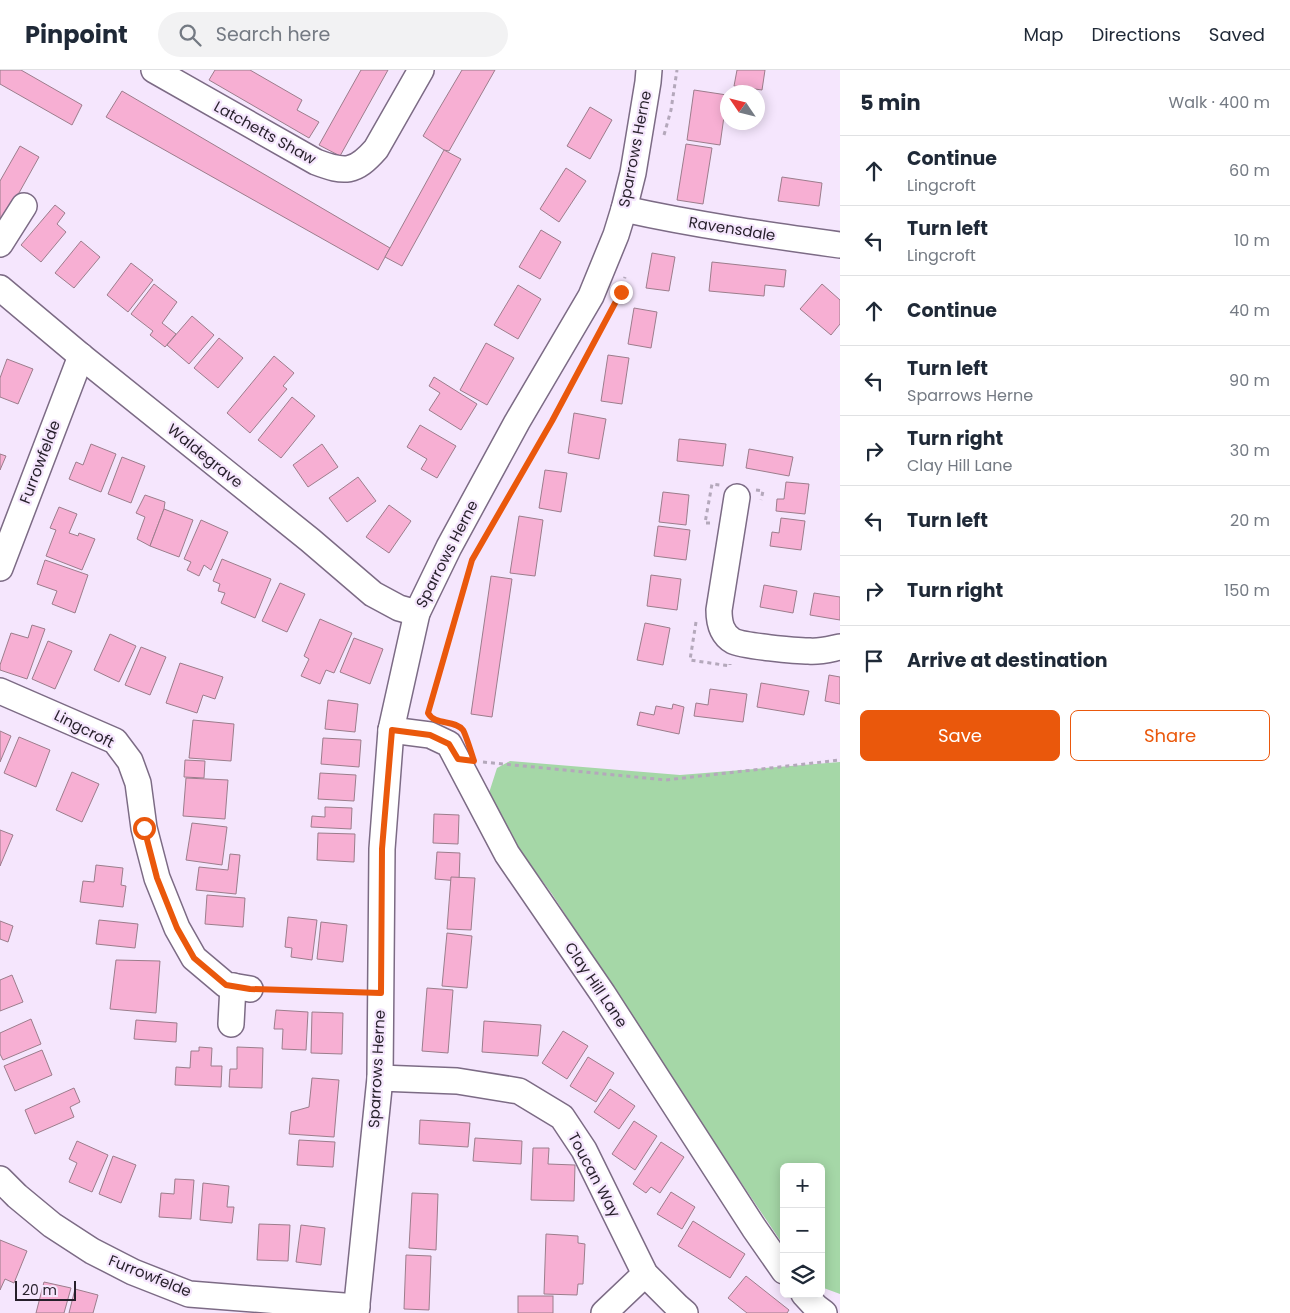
<!DOCTYPE html>
<html lang="en">
<head>
<meta charset="utf-8">
<style>
	:root { --surface:#fff; --page:#f2f2f3; --text:#1f2937; --muted:#747a83; --line:#e0e1e3; --accent:#ea580c }
	body { margin:0; font-family:Poppins,sans-serif; background:var(--page); color:var(--text) }
	.controls { position:absolute; right:15px; bottom:15px; display:grid; overflow:hidden; border-radius:8px; box-shadow:0 2px 12px #0003 }
	.controls button { width:45px; height:45px; display:grid; place-items:center; padding:0; border:0; border-bottom:1px solid var(--line); background:var(--surface); color:var(--text); font:25px sans-serif }
	.compass { position:absolute; left:720px; top:15px; width:45px; height:45px; border-radius:50%; background:var(--surface); box-shadow:0 2px 12px #0003; rotate:305deg }
	.scale { position:absolute; left:15px; bottom:12px; width:61px; box-sizing:border-box; padding-left:5px; border:2px solid #261f2a; border-top:0; font-size:14px; line-height:18px; white-space:nowrap; color:#261f2a; -webkit-text-stroke:4px #f5e6fd; paint-order:stroke }
	.stop { position:absolute; width:15px; height:15px; margin:-11px; border:4px solid #ea580c; border-radius:50%; background:#fff }
	.stop.end { background:#ea580c; border-color:#fff; box-shadow:0 1px 5px #0008 }
	.list { margin:0; padding:0; list-style:none }
	h2 { display:flex; justify-content:space-between; align-items:center; height:65px; margin:0; padding:0 20px; font-size:21px }
	h2 small { font-size:16px; font-weight:400; color:var(--muted) }
	.list li { display:grid; grid-template-columns:32px 1fr auto; gap:15px; align-items:center; box-sizing:border-box; height:70px; padding:0 20px; border-top:1px solid var(--line) }
	.list b { display:block; font-size:19px; white-space:nowrap }
	.list p { margin:0; font-size:16px; white-space:nowrap; color:var(--muted) }
	.list em { font-size:16px; font-style:normal; color:var(--muted) }
	.actions { display:flex; gap:10px; padding:15px 20px }
	.actions a { flex:1; padding:11px 0; border:1px solid var(--accent); border-radius:8px; text-align:center; font-size:18px; color:var(--accent) }
	.actions .main { background:var(--accent); color:#fff }
	.icon { flex:none; width:28px; height:28px; fill:none; stroke:currentColor; stroke-width:2; stroke-linecap:round; stroke-linejoin:round }
	.map { position:relative; flex:none; width:840px; height:1243px; overflow:hidden }
	header { display:flex; align-items:center; gap:30px; box-sizing:border-box; height:70px; padding:0 25px; background:var(--surface); border-bottom:1px solid var(--line) }
	header strong { font-size:24px }
	nav { display:flex; gap:28px; margin-inline-start:auto; font-size:18px }
	.search { width:350px; height:45px; background:var(--page); display:flex; align-items:center; gap:12px; box-sizing:border-box; padding:0 18px; border-radius:28px; color:var(--muted); font-size:19px }
	main { display:flex }
	aside { flex:1; background:var(--surface) }
	.map>svg:first-child { display:block }
</style>
</head>
<body>
<header>
<strong>Pinpoint</strong>
<div class="search"><svg class="icon" aria-label="search" viewBox="0 0 24 24"><circle cx="10" cy="10" r="6"/><path d="M15 15l6 6"/></svg>Search here</div>
<nav><a>Map</a><a>Directions</a><a>Saved</a></nav>
</header>
<main>
<div class="map">
<svg width="840" height="1243" viewBox="0 0 840 1243">
	<rect width="100%" height="100%" fill="#f5e6fd"/>
	<!-- green -->
	<polygon fill="#a5d7a7" points="510,691 680,705 840,692 840,1224 821,1217 821,1097 784,1097 784,1176 684,1028 552,824 518,778 488,726 497,698"/>
	<!-- building -->
	<g fill="#f7afd3" stroke="#9c7d8c">
		<polygon points="0,0 21,0 82,35 72,55 0,14"/>
		<polygon points="215,0 250,0 302,30 297,40 319,52 309,68 209,10"/>
		<polygon points="361,0 388,0 340,86 319,75"/>
		<polygon points="462,0 495,0 449,81 444,80 423,66"/>
		<polygon points="737,0 765,0 762,20 734,16"/>
		<polygon points="694,20 727,25 720,75 687,70"/>
		<polygon points="122,21 390,178 378,200 106,47"/>
		<polygon points="590,37 612,50 590,89 567,76"/>
		<polygon points="686,74 712,78 703,134 677,130"/>
		<polygon points="20,76 39,87 0,157 0,111"/>
		<polygon points="444,80 461,89 402,196 385,187"/>
		<polygon points="566,98 586,111 559,152 540,139"/>
		<polygon points="782,107 822,113 819,136 778,131"/>
		<polygon points="55,135 65,143 57,154 66,162 41,192 21,175"/>
		<polygon points="541,160 561,172 540,209 519,197"/>
		<polygon points="81,171 100,187 74,218 55,203"/>
		<polygon points="652,183 675,187 669,221 646,218"/>
		<polygon points="712,192 786,200 784,217 765,215 764,226 709,221"/>
		<polygon points="131,193 153,210 128,242 107,225"/>
		<polygon points="154,214 177,232 162,253 176,264 165,277 150,265 153,261 131,244"/>
		<polygon points="822,214 840,230 840,254 831,265 800,239"/>
		<polygon points="518,215 541,229 518,269 494,255"/>
		<polygon points="634,238 657,242 651,278 628,274"/>
		<polygon points="192,246 214,265 189,294 167,275"/>
		<polygon points="219,268 243,288 218,318 194,298"/>
		<polygon points="486,273 514,288 487,335 460,320"/>
		<polygon points="608,285 629,288 622,334 601,331"/>
		<polygon points="274,286 294,303 283,316 287,319 250,363 227,343"/>
		<polygon points="7,289 33,299 18,334 0,327 0,308"/>
		<polygon points="434,307 477,334 461,360 429,340 440,323 429,316"/>
		<polygon points="292,327 315,346 281,388 258,370"/>
		<polygon points="574,343 606,349 599,389 568,383"/>
		<polygon points="420,355 456,376 437,408 421,399 427,389 407,377"/>
		<polygon points="679,369 726,374 723,396 677,391"/>
		<polygon points="91,374 116,384 101,422 69,409 76,392 83,395"/>
		<polygon points="322,374 338,397 308,417 293,395"/>
		<polygon points="749,379 793,387 789,406 746,398"/>
		<polygon points="0,384 6,386 0,400"/>
		<polygon points="122,387 145,396 131,433 108,424"/>
		<polygon points="545,400 567,403 561,442 539,438"/>
		<polygon points="358,407 376,431 347,452 329,428"/>
		<polygon points="786,412 809,414 805,444 776,441 777,429 784,429"/>
		<polygon points="663,422 689,425 686,455 659,452"/>
		<polygon points="145,425 165,432 164,439 150,476 137,469 145,447 136,443"/>
		<polygon points="389,435 411,451 389,483 366,467"/>
		<polygon points="59,437 77,444 69,463 78,466 79,463 95,469 82,500 46,486 56,460 50,458"/>
		<polygon points="164,439 193,450 179,487 150,476"/>
		<polygon points="519,446 543,450 535,506 510,503"/>
		<polygon points="781,448 805,451 801,480 770,476 772,462 779,463"/>
		<polygon points="201,450 228,462 211,500 204,495 199,506 187,500 191,492 184,489"/>
		<polygon points="658,456 690,460 686,490 654,486"/>
		<polygon points="222,489 271,509 255,548 221,533 225,523 218,521 220,514 213,511"/>
		<polygon points="45,490 88,505 75,543 52,534 57,521 37,514"/>
		<polygon points="651,505 681,509 677,540 647,536"/>
		<polygon points="491,506 512,509 492,647 471,644"/>
		<polygon points="280,513 305,524 287,562 262,551"/>
		<polygon points="764,515 797,521 793,543 760,537"/>
		<polygon points="814,523 840,527 840,550 810,545"/>
		<polygon points="320,549 352,563 334,603 326,600 320,614 301,606 309,589 304,586"/>
		<polygon points="645,553 670,558 663,595 637,590"/>
		<polygon points="32,555 45,559 27,609 0,600 0,595 11,563 28,568"/>
		<polygon points="110,564 136,576 119,612 94,600"/>
		<polygon points="354,568 383,579 370,614 340,602"/>
		<polygon points="48,571 72,581 55,619 32,609"/>
		<polygon points="141,577 166,587 150,625 125,615"/>
		<polygon points="180,593 223,607 215,629 203,625 197,643 166,633"/>
		<polygon points="829,605 840,607 840,634 825,631"/>
		<polygon points="761,613 809,621 804,645 757,637"/>
		<polygon points="710,619 747,624 743,652 694,646 696,633 708,635"/>
		<polygon points="328,630 358,634 355,662 325,659"/>
		<polygon points="673,634 684,637 679,664 637,655 640,642 654,645 656,636 672,639"/>
		<polygon points="193,650 234,654 231,691 189,688"/>
		<polygon points="0,661 11,666 0,692"/>
		<polygon points="19,667 50,680 36,717 4,703"/>
		<polygon points="323,668 361,670 359,697 321,694"/>
		<polygon points="185,690 205,691 204,708 184,707"/>
		<polygon points="72,702 99,714 82,752 56,740"/>
		<polygon points="320,703 356,705 354,731 318,729"/>
		<polygon points="186,708 228,710 225,749 183,746"/>
		<polygon points="325,737 352,738 351,759 311,757 312,746 325,747"/>
		<polygon points="434,744 459,745 458,774 433,773"/>
		<polygon points="192,753 227,757 222,795 186,790"/>
		<polygon points="0,760 13,765 0,796"/>
		<polygon points="318,763 355,764 354,792 317,790"/>
		<polygon points="437,782 460,783 459,811 435,809"/>
		<polygon points="230,784 240,785 236,824 196,820 199,797 228,800"/>
		<polygon points="96,795 123,798 121,815 126,816 123,837 80,832 83,811 94,812"/>
		<polygon points="451,807 475,808 471,860 447,859"/>
		<polygon points="207,825 245,828 243,857 205,854"/>
		<polygon points="288,847 317,850 312,890 291,887 292,878 285,877"/>
		<polygon points="99,850 138,854 135,878 96,874"/>
		<polygon points="0,851 13,856 8,872 0,869"/>
		<polygon points="321,852 347,855 343,892 317,889"/>
		<polygon points="447,863 472,866 467,918 442,916"/>
		<polygon points="116,890 160,891 156,943 110,939"/>
		<polygon points="12,905 23,932 0,941 0,910"/>
		<polygon points="427,918 453,920 448,983 422,981"/>
		<polygon points="276,940 308,942 306,980 282,979 283,959 274,959"/>
		<polygon points="312,942 343,943 342,984 311,983"/>
		<polygon points="31,949 41,974 3,990 0,984 0,963"/>
		<polygon points="136,950 177,953 176,972 134,969"/>
		<polygon points="484,951 541,955 538,986 482,982"/>
		<polygon points="563,961 588,976 567,1009 542,993"/>
		<polygon points="199,977 212,978 211,996 222,996 221,1017 175,1015 176,997 190,998 191,981 199,981"/>
		<polygon points="237,977 263,978 262,1018 229,1017 230,999 237,999"/>
		<polygon points="42,980 52,1005 15,1021 4,996"/>
		<polygon points="588,987 614,1003 596,1032 570,1016"/>
		<polygon points="312,1008 339,1010 334,1067 289,1064 291,1042 309,1037"/>
		<polygon points="74,1018 80,1032 70,1037 74,1047 35,1064 25,1040"/>
		<polygon points="610,1019 635,1036 619,1059 594,1042"/>
		<polygon points="420,1050 470,1053 468,1077 419,1074"/>
		<polygon points="634,1051 657,1066 635,1100 612,1084"/>
		<polygon points="475,1068 522,1071 521,1094 473,1091"/>
		<polygon points="299,1070 335,1072 333,1097 297,1095"/>
		<polygon points="77,1071 108,1085 92,1122 69,1112 77,1093 69,1089"/>
		<polygon points="661,1072 684,1087 660,1123 651,1117 646,1123 633,1114"/>
		<polygon points="533,1078 549,1078 548,1094 575,1095 574,1131 531,1130"/>
		<polygon points="113,1086 136,1095 121,1133 99,1124"/>
		<polygon points="175,1109 194,1110 191,1149 159,1147 161,1123 174,1124"/>
		<polygon points="203,1113 229,1116 227,1137 234,1137 232,1153 200,1150"/>
		<polygon points="671,1122 695,1137 682,1159 657,1144"/>
		<polygon points="412,1123 438,1124 436,1180 409,1178"/>
		<polygon points="693,1151 745,1184 730,1208 678,1176"/>
		<polygon points="259,1154 290,1155 288,1191 257,1190"/>
		<polygon points="301,1155 325,1158 321,1195 296,1192"/>
		<polygon points="546,1164 578,1166 578,1173 585,1174 583,1214 578,1214 577,1225 544,1224"/>
		<polygon points="0,1170 27,1181 14,1213 5,1209 0,1220"/>
		<polygon points="406,1185 431,1186 429,1240 404,1239"/>
		<polygon points="746,1206 789,1240 787,1243 747,1243 728,1228"/>
		<polygon points="44,1212 71,1218 64,1243 36,1243"/>
		<polygon points="75,1219 98,1225 93,1243 69,1243"/>
		<rect x="518" y="1226" width="35" height="17"/>
	</g>
	<g fill="none" stroke-linecap="round" stroke-linejoin="round">
		<defs>
			<g id="minor">
				<path d="M154,0l162,92c29,11 39,11 60,-13l45,-79"/>
				<path d="M624,139c72,16 144,26 216,36"/>
				<polyline points="0,174 24,136"/>
				<polyline points="0,218 81,286 310,470 373,524 399,538 417,543"/>
				<path d="M737,427l-18,113c0,12 2,24 14,31 10,5 63,10 76,10 11,1 21,-2 31,-4"/>
				<polyline points="0,498 81,286"/>
				<polyline points="0,621 115,671 130,691 138,713 144,758 157,808 177,858 194,888 226,915 250,919"/>
				<polyline points="391,660 430,665 449,674 507,784 603,924 754,1158 784,1201"/>
				<polyline points="231,954 233,916"/>
				<polyline points="380,1008 457,1011 519,1021 562,1047 584,1080 645,1204 678,1237 685,1243"/>
				<polyline points="0,1109 17,1126 52,1155 92,1181 133,1202 189,1224 357,1237"/>
				<polyline points="804,1224 816,1237 824,1243"/>
				<polyline points="356,1243 380,1008 382,779 391,660 417,543 449,477 517,352 591,226 616,165 624,139 633,103 648,12 649,0"/>
				<polyline points="604,1243 645,1204"/>
			</g>
		</defs>
		<!-- minor casing -->
		<use href="#minor" stroke="#7c6b85" stroke-width="28"/>
		<!-- path -->
		<g stroke="#b4a8bb" stroke-width="3" stroke-dasharray="4 4" stroke-linecap="butt">
			<polyline points="664,65 671,40 677,0"/>
			<polyline points="756,420 763,421 761,430"/>
			<polyline points="710,453 705,453 712,414 720,415"/>
			<polyline points="696,552 690,590 730,596 730,594"/>
			<polyline points="428,643 472,490 552,351 604,256 621,222 625,207"/>
			<polyline points="483,692 666,710 840,690"/>
			<polyline points="271,919 360,923"/>
		</g>
		<!-- minor -->
		<use href="#minor" stroke="#fff" stroke-width="25"/>
	</g>
	<g fill="none" stroke-linecap="round" stroke-linejoin="round">
		<!-- route -->
		<path stroke="#ea580c" stroke-width="6" d="M144,758l13,50 20,50 17,30 32,27 24,4 131,4 1,-144 10,-119 38,5 19,9 9,15 16,2c-2,-6 -8,-26 -11,-31 -8,-11 -28,-4 -35,-17l44,-153 80,-139 69,-129"/>
	</g>
	<g text-anchor="middle" stroke-width="4.5" stroke-linejoin="round" paint-order="stroke">
		<!-- street labels -->
		<g font-size="15" fill="#261f2a" stroke="#f5e6fd">
			<text transform="translate(265 63) rotate(29)" y="5">Latchetts Shaw</text>
			<text transform="translate(635 79) rotate(-79)" y="5">Sparrows Herne</text>
			<text transform="translate(732 159) rotate(9)" y="5">Ravensdale</text>
			<text transform="translate(205 386) rotate(39)" y="5">Waldegrave</text>
			<text transform="translate(40 392) rotate(-69)" y="5">Furrowfelde</text>
			<text transform="translate(447 484) rotate(-63)" y="5">Sparrows Herne</text>
			<text transform="translate(84 659) rotate(27)" y="5">Lingcroft</text>
			<text transform="translate(596 915) rotate(56)" y="5">Clay Hill Lane</text>
			<text transform="translate(377 999) rotate(-87)" y="5">Sparrows Herne</text>
			<text transform="translate(594 1105) rotate(62)" y="5">Toucan Way</text>
			<text transform="translate(150 1206) rotate(22)" y="5">Furrowfelde</text>
		</g>
	</g>
</svg>
<div class="controls">
<button>+</button>
<button>−</button>
<button><svg class="icon" aria-label="layers" viewBox="0 0 24 24"><path d="M12 4l9 5-9 5-9-5zM3 14l9 5 9-5"/></svg></button>
</div>
<svg class="compass" viewBox="-18 -18 36 36"><path d="M0-13l5 13h-10z" fill="#e53935"/><path d="M0 13l5-13h-10z" fill="#747a83"/></svg>
<div class="scale">20 m</div>
<div class="stop" style="left:144px;top:758px"></div>
<div class="stop end" style="left:621px;top:222px"></div>
</div>
<aside>
<h2>5 min<small>Walk · 400 m</small></h2>
<ul class="list">
<li><svg class="icon" aria-label="ahead" viewBox="0 0 24 24"><path d="M12 20V5M6 11l6-6 6 6"/></svg><div><b>Continue</b><p>Lingcroft</p></div><em>60 m</em></li>
<li><svg class="icon" aria-label="left" viewBox="0 0 24 24"><path d="M17 20v-9H6M10 6l-5 5 5 5"/></svg><div><b>Turn left</b><p>Lingcroft</p></div><em>10 m</em></li>
<li><svg class="icon" aria-label="ahead" viewBox="0 0 24 24"><path d="M12 20V5M6 11l6-6 6 6"/></svg><div><b>Continue</b></div><em>40 m</em></li>
<li><svg class="icon" aria-label="left" viewBox="0 0 24 24"><path d="M17 20v-9H6M10 6l-5 5 5 5"/></svg><div><b>Turn left</b><p>Sparrows Herne</p></div><em>90 m</em></li>
<li><svg class="icon" aria-label="right" viewBox="0 0 24 24"><path d="M7 20v-9h11M14 6l5 5-5 5"/></svg><div><b>Turn right</b><p>Clay Hill Lane</p></div><em>30 m</em></li>
<li><svg class="icon" aria-label="left" viewBox="0 0 24 24"><path d="M17 20v-9H6M10 6l-5 5 5 5"/></svg><div><b>Turn left</b></div><em>20 m</em></li>
<li><svg class="icon" aria-label="right" viewBox="0 0 24 24"><path d="M7 20v-9h11M14 6l5 5-5 5"/></svg><div><b>Turn right</b></div><em>150 m</em></li>
<li><svg class="icon" aria-label="arrive" viewBox="0 0 24 24"><path d="M6 21V4h12l-3 4 3 4H6"/></svg><div><b>Arrive at destination</b></div></li>
</ul>
<div class="actions"><a class="main">Save</a><a>Share</a></div>
</aside>
</main>
</body>
</html>
